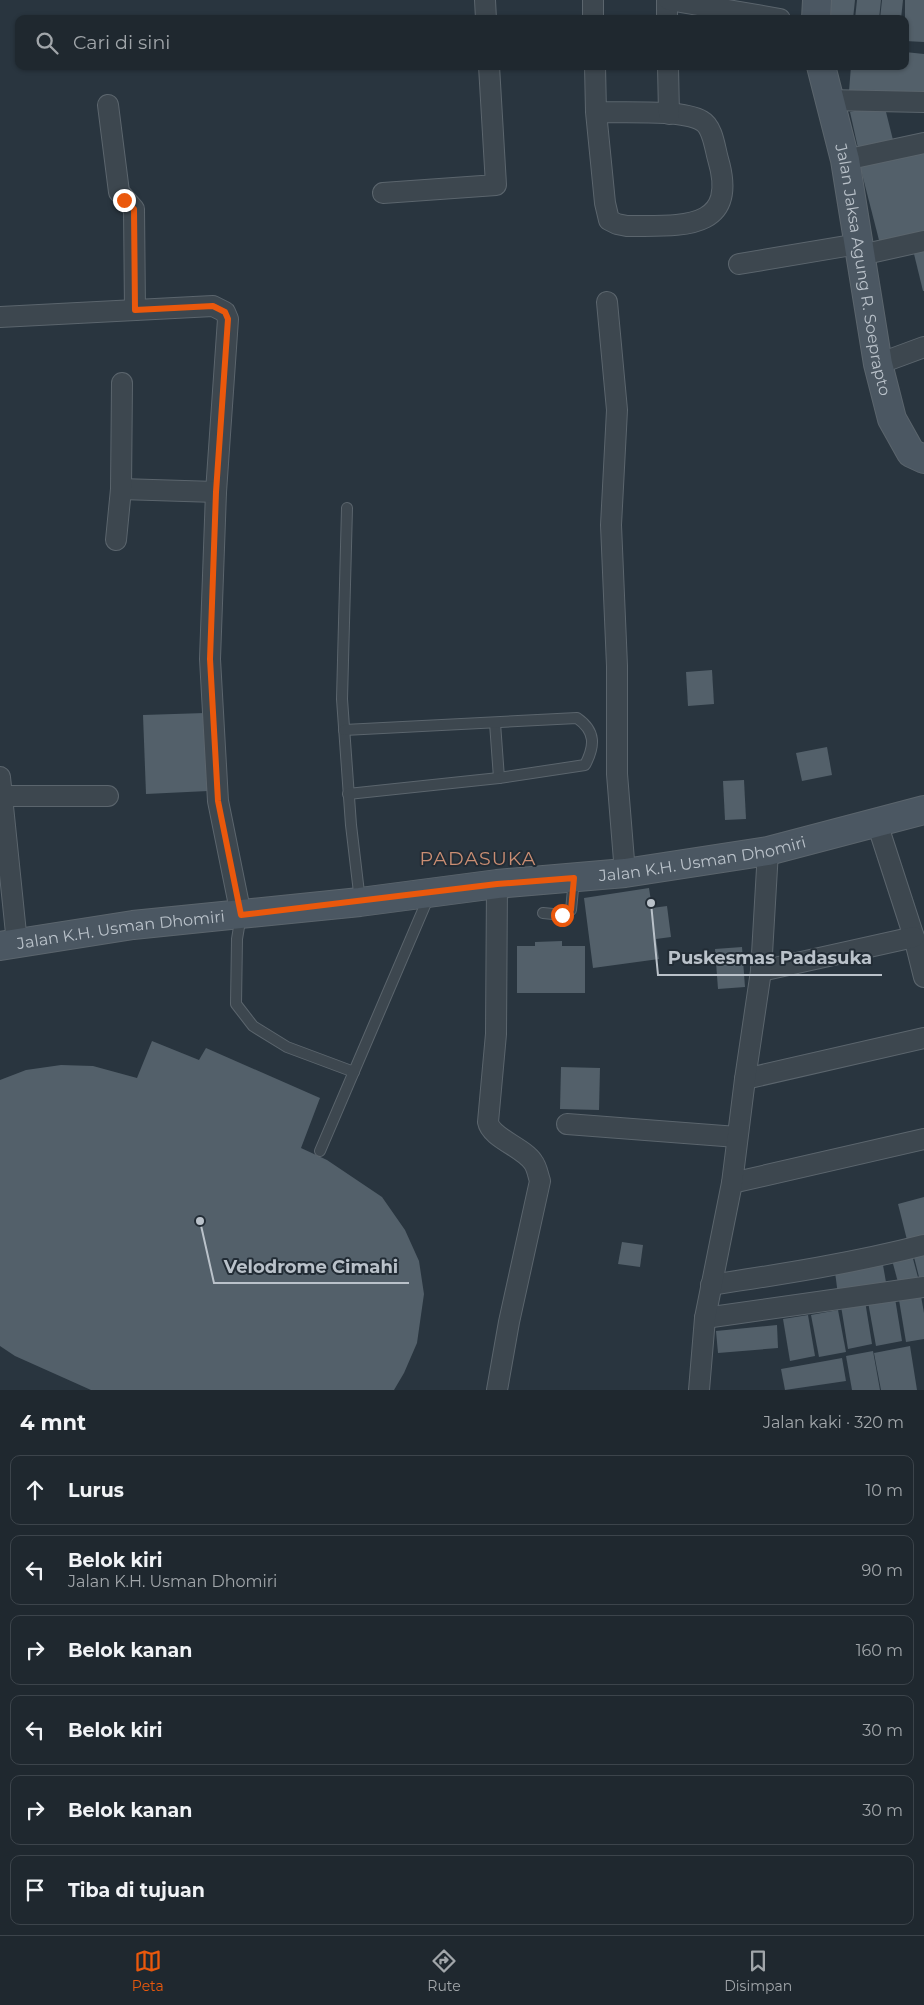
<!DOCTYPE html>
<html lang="id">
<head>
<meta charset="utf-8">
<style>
	:root { --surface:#1f282f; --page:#2c343b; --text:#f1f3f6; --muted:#a1a6aa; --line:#3c444b; --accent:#ea580c }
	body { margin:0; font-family:Montserrat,sans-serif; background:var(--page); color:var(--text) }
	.stop { position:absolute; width:15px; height:15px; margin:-11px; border:4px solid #ea580c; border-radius:50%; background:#fff }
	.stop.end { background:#ea580c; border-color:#fff; box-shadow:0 1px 5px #0008 }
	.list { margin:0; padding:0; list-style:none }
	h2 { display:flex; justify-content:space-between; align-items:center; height:65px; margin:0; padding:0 20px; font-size:21px }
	h2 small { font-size:16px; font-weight:400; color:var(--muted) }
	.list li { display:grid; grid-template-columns:32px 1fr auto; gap:15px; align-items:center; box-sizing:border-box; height:70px; margin:0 10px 10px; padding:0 10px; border:1px solid var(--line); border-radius:10px }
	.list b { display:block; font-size:19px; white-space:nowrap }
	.list p { margin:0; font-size:16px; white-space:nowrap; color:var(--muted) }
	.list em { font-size:16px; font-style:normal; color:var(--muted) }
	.icon { flex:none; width:28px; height:28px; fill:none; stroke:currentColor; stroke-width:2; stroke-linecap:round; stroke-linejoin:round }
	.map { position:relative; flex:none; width:924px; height:1390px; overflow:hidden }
	.search { position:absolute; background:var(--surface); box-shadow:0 1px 4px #0004; left:15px; right:15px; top:15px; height:55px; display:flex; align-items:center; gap:12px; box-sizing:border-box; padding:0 18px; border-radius:10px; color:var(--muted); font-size:19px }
	.sheet { height:545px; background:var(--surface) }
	nav { display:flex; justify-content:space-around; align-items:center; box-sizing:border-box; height:70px; border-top:1px solid var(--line); background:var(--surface); font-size:14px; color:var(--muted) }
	nav a { display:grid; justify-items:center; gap:2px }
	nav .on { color:var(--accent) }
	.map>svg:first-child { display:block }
</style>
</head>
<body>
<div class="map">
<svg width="924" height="1390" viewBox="0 0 924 1390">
	<rect width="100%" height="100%" fill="#29353f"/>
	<!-- building -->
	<g fill="#53606a">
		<polygon points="831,0 855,0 853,19 829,19"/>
		<polygon points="857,0 881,0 879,19 855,19"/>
		<polygon points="882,0 903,0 901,19 880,19"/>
		<polygon points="905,0 924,0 924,42 905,41"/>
		<polygon points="905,52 924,54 924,97 849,91 851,66 905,66"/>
		<polygon points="884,104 893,140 858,148 850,112"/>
		<polygon points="924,149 924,233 880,244 860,166"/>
		<polygon points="924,251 924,291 923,291 914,254"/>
		<polygon points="712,670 714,704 688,706 686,672"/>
		<polygon points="205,713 208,791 146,794 143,715"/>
		<polygon points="827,747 832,775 802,781 796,753"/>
		<polygon points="744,780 746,819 725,820 723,781"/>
		<polygon points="649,888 652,908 667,906 671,937 656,939 659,959 593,968 584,898"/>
		<polygon points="562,941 562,946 585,946 585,993 517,993 517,946 535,946 535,942"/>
		<polygon points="742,947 745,987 718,989 715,949"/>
		<polygon points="152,1041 199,1060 206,1048 320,1098 301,1148 327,1160 382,1197 405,1230 419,1261 424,1294 417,1343 404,1373 394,1390 91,1390 15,1356 0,1346 0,1080 26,1070 61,1065 93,1066 137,1078"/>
		<polygon points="561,1067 600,1068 599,1110 560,1109"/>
		<polygon points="924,1197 924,1240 908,1244 898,1204"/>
		<polygon points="622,1242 643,1245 640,1267 618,1264"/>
		<polygon points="924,1251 924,1280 920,1281 913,1253"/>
		<polygon points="912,1255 919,1281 899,1286 892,1260"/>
		<polygon points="883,1265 887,1288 838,1295 835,1272"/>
		<polygon points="921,1296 924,1313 924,1339 906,1342 899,1300"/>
		<polygon points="895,1298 902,1341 876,1346 868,1302"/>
		<polygon points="865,1301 872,1344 848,1349 841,1306"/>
		<polygon points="838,1310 846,1352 819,1357 811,1315"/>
		<polygon points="808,1315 815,1356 790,1361 783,1319"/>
		<polygon points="777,1325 778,1348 718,1353 716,1331"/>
		<polygon points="910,1346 917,1390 881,1390 874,1353"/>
		<polygon points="873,1351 880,1390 852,1390 846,1356"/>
		<polygon points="842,1358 846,1381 785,1390 781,1369"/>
	</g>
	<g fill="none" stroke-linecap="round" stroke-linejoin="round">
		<defs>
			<g id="service">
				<polyline points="347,508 342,699 351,825 360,901"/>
				<polyline points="495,723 499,778"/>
				<path d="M344,730l233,-12c19,13 18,28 8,47l-86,13 -151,16"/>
				<polyline points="543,913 563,915 571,910 574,879"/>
				<polyline points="241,915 237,939 236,1004 253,1026 287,1047 354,1072"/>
				<polyline points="320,1151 429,896"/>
			</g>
			<g id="minor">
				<polyline points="485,0 486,19"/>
				<polyline points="593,0 593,19"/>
				<polyline points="667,0 667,19"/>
				<polyline points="669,0 780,19"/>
				<path d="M595,66l1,46 9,91 4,17 8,4 10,2c49,-1 113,8 91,-67 -3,-10 -5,-32 -16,-38 -20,-12 -81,-8 -106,-9"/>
				<polyline points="668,66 669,114"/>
				<polyline points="828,100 924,102"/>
				<polyline points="108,105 119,192 134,209 135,310"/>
				<polyline points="845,160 924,143"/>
				<polyline points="383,193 496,185 489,66"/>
				<polyline points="861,255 924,241"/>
				<polyline points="739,264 858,244"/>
				<polyline points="607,302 617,410 611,525 617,666 617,774 625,873"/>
				<polyline points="0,317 213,306 225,312 228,319 216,492 210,659 218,801 241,915"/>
				<polyline points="878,364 924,347"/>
				<polyline points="121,489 216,492"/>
				<polyline points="116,540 121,489 122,383"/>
				<polyline points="0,777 17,943"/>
				<polyline points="0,796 108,796"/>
				<polyline points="877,823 914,937 924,977"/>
				<polyline points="761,971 914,937"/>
				<polyline points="745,1079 924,1038"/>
				<polyline points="567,1124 737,1137"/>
				<polyline points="732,1183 924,1139"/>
				<path d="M711,1285c72,-11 143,-22 213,-40"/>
				<polyline points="705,1318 924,1287"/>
				<path d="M497,1390l12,-68 31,-141c-2,-6 -3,-14 -7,-19 -10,-15 -42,-24 -45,-40l8,-88 1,-150"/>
				<polyline points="699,1390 705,1318 732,1183 745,1079 761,971 768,851"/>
			</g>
			<g id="secondary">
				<polyline points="816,19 817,0"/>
				<path id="s1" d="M821,66l24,94 33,204 14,55 19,34 13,6"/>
				<path id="s2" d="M0,946l133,-21 227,-23 137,-18 128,-11 143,-22 156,-41"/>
			</g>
		</defs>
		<!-- service casing -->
		<use href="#service" stroke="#5b656d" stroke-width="12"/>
		<!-- minor casing -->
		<use href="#minor" stroke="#5b656d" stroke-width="22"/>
		<!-- secondary casing -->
		<use href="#secondary" stroke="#5b656d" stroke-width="30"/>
		<!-- service -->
		<use href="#service" stroke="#3d474f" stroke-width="10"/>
		<!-- minor -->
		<use href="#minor" stroke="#3d474f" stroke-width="20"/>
		<!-- secondary -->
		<use href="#secondary" stroke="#4b5762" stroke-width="28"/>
	</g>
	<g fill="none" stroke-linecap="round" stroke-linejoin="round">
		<!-- route -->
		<polyline stroke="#ea580c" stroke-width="6" points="124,200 134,209 135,310 213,306 225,312 228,319 216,492 210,659 218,801 241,915 497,884 574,878 571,910 562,915"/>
	</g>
	<g text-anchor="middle" stroke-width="4" stroke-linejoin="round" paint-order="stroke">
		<!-- street labels -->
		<g font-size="16" fill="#bac2ca" stroke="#222c35">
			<text dy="6" stroke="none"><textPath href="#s1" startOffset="208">Jalan Jaksa Agung R. Soeprapto</textPath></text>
			<text dy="6" stroke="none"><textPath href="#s2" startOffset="708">Jalan K.H. Usman Dhomiri</textPath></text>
			<text dy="6" stroke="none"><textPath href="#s2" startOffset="122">Jalan K.H. Usman Dhomiri</textPath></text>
		</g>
		<!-- quarter labels -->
		<g font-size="19" letter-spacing="1" fill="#cb8e73" stroke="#222c35">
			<text x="478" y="865">PADASUKA</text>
		</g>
	</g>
	<!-- callouts -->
	<path fill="none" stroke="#bac2ca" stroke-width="2" d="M651 903L658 975H882M200 1221L214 1283H409"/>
	<g fill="#bac2ca" stroke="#222c35" stroke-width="2">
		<circle cx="651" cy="903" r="5"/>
		<circle cx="200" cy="1221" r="5"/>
	</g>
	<g font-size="18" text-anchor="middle" font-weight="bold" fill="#bac2ca" stroke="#222c35" stroke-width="4" stroke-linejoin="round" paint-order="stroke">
		<text x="770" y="964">Puskesmas Padasuka</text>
		<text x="311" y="1273">Velodrome Cimahi</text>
	</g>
</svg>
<div class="stop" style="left:562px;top:915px"></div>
<div class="stop end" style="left:124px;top:200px"></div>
<div class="search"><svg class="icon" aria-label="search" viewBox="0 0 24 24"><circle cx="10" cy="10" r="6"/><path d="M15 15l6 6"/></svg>Cari di sini</div>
</div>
<section class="sheet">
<h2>4 mnt<small>Jalan kaki · 320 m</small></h2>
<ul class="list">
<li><svg class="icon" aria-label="ahead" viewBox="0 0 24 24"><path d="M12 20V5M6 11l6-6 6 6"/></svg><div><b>Lurus</b></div><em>10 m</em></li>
<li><svg class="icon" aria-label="left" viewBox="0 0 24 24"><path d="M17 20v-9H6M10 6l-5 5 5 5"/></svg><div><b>Belok kiri</b><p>Jalan K.H. Usman Dhomiri</p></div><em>90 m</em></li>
<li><svg class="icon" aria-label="right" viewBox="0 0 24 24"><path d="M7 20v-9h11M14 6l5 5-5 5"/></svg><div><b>Belok kanan</b></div><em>160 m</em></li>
<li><svg class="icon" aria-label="left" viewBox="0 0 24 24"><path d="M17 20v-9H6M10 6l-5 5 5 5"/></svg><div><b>Belok kiri</b></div><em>30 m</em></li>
<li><svg class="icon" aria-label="right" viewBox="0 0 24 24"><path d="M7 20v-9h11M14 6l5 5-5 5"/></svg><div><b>Belok kanan</b></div><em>30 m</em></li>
<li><svg class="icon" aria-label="arrive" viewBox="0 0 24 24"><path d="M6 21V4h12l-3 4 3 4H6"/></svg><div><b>Tiba di tujuan</b></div></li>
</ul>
</section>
<nav>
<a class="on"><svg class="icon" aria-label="map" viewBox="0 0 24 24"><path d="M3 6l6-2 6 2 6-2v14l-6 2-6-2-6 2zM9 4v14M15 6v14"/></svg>Peta</a>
<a><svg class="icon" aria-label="directions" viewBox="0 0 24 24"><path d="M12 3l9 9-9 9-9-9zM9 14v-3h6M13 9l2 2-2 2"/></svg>Rute</a>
<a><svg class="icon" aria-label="saved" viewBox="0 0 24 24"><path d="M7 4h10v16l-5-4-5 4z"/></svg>Disimpan</a>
</nav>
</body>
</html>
